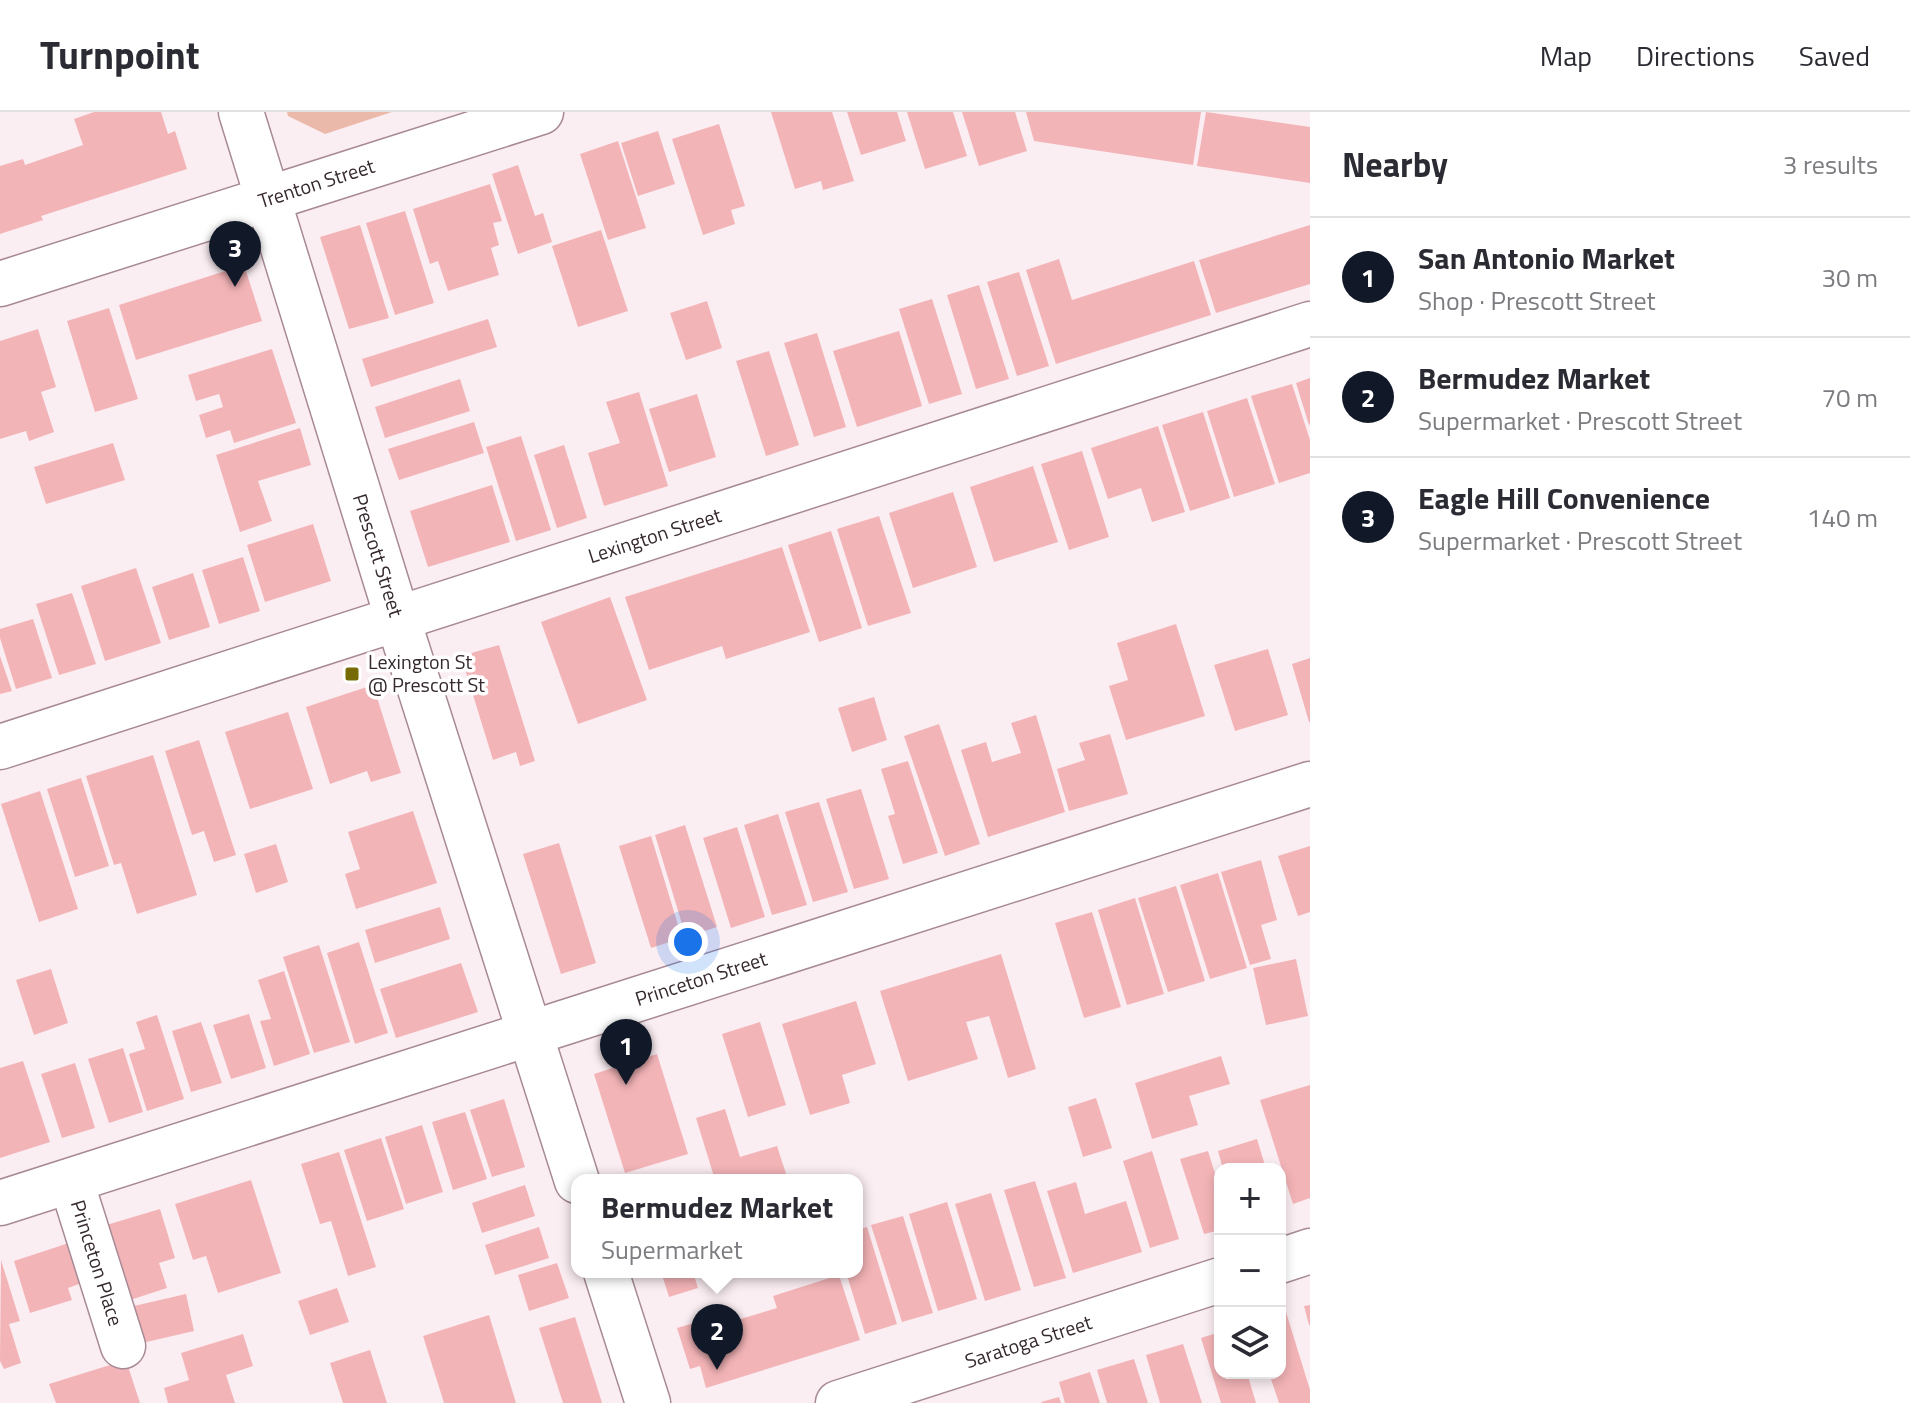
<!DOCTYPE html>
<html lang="en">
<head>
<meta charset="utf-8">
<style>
	:root { --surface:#fff; --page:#f7f7f7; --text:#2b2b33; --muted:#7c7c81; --line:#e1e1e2; --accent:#111827 }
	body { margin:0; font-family:"Titillium Web",sans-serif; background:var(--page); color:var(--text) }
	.controls { position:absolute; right:24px; bottom:24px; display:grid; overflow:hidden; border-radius:16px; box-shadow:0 4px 12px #0003 }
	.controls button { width:72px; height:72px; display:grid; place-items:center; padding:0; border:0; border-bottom:2px solid var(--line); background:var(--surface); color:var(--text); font:40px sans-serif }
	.you { position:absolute; left:688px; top:830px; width:28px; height:28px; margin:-20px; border:6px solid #fff; border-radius:50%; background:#1a73e8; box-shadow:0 0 0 12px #1a73e833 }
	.badge { display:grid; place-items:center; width:52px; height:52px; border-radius:50%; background:var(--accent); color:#fff; font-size:26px; font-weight:700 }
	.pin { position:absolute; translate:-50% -66px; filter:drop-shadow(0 2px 4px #0008) }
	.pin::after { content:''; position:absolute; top:42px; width:28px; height:24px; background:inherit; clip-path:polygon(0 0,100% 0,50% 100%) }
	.popup { position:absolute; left:571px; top:1062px; width:292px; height:104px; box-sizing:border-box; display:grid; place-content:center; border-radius:16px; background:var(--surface); filter:drop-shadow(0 2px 6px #0005); font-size:26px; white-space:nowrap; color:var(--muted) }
	.popup b { font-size:30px; color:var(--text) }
	.popup::after { content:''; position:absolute; left:50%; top:100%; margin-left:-16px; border:16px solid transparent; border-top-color:var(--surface) }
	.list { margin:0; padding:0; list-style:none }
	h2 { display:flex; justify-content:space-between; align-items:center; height:104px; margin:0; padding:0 32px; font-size:34px }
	h2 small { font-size:26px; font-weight:400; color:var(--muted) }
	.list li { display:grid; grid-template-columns:52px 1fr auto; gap:24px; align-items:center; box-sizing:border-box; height:120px; padding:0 32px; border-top:2px solid var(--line) }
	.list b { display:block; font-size:30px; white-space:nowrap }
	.list p { margin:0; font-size:26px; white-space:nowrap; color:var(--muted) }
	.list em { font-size:26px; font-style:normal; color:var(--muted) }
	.icon { flex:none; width:44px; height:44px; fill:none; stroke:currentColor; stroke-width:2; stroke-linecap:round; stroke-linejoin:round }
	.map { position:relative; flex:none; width:1310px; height:1291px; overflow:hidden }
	header { display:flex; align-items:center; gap:48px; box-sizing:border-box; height:112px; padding:0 40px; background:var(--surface); border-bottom:2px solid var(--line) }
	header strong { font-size:38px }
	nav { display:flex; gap:44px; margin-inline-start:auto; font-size:28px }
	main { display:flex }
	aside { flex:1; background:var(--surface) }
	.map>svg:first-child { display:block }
</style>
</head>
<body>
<header>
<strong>Turnpoint</strong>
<nav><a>Map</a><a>Directions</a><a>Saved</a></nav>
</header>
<main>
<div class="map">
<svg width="1310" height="1291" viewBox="0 0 1310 1291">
	<rect width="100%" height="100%" fill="#fbeef3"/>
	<!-- green -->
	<polygon fill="#ebb9aa" points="287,0 392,0 325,22 288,4"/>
	<!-- building -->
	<g fill="#f3b4b7">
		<polygon points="94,0 161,0 168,22 175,19 187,57 41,104 43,108 0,122 0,54 23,47 25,53 83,33 74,7"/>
		<polygon points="771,0 832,0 854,69 823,78 821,69 795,77"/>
		<polygon points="847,0 897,0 906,29 861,43"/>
		<polygon points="907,0 953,0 967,44 925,57"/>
		<polygon points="962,0 1015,0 1027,39 979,54"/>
		<polygon points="1026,0 1201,0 1193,53 1034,29"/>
		<polygon points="1206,0 1310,15 1310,71 1197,54"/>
		<polygon points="719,12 745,94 731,98 735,112 703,123 672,27"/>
		<polygon points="658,19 675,72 638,84 621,31"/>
		<polygon points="618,29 646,116 608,128 580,42"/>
		<polygon points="518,53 535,104 543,101 552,130 518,142 492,62"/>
		<polygon points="490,72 502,109 493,111 499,133 491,136 499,163 448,179 438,149 430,152 413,97"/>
		<polygon points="405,99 434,191 395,203 366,111"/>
		<polygon points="360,113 389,206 349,217 320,125"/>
		<polygon points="1310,113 1310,172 1216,201 1199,148"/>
		<polygon points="601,118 628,199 578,215 552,134"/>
		<polygon points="1059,147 1072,188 1194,149 1211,203 1056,252 1026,158"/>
		<polygon points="244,153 262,209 136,248 119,193"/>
		<polygon points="1019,160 1049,254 1017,264 987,170"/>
		<polygon points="979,173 1009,267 976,277 947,183"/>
		<polygon points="932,187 962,282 929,292 899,197"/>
		<polygon points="707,189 722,236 686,248 670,201"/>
		<polygon points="109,196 138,287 95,300 67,209"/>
		<polygon points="488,207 497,235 371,275 362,247"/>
		<polygon points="38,217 56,275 41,280 54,320 29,329 26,319 0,327 0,229"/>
		<polygon points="899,219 922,294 857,315 833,239"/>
		<polygon points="817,221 846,315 814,325 784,231"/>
		<polygon points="272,237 296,311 234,331 230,318 206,326 199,303 223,295 219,282 196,289 188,263"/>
		<polygon points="769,239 799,333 766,344 736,249"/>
		<polygon points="1310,266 1310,312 1309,313 1296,271"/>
		<polygon points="460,267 470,299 385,326 375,295"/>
		<polygon points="1292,272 1310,328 1310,361 1279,371 1251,284"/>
		<polygon points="639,280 668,374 604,394 588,341 620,331 606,290"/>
		<polygon points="697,282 716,345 669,360 649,297"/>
		<polygon points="1247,286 1275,372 1234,385 1207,299"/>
		<polygon points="1203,300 1230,386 1190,399 1162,313"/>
		<polygon points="474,310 484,341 399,368 388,337"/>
		<polygon points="1158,314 1185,400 1152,410 1141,376 1108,387 1091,336"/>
		<polygon points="300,316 311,353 258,369 272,409 240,420 216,343"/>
		<polygon points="521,324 551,418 516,429 486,335"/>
		<polygon points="113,331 125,368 46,392 34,355"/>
		<polygon points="564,333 587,406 557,416 534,343"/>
		<polygon points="1082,339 1109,425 1069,438 1041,352"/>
		<polygon points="1033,354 1058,430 994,450 970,375"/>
		<polygon points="492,373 510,430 428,455 410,399"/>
		<polygon points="953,380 977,455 913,476 889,401"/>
		<polygon points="879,404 911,501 868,514 837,417"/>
		<polygon points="313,412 331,469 265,490 247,433"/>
		<polygon points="831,419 862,516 819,530 788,433"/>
		<polygon points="782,435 810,520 726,547 722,534 649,558 625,485"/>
		<polygon points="243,445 260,499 219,512 202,458"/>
		<polygon points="136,456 161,531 105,549 81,474"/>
		<polygon points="193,461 210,515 169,528 152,475"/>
		<polygon points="72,481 96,552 59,563 36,492"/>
		<polygon points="610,485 647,588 578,612 541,510"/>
		<polygon points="33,507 52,566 16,577 0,526 0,517"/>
		<polygon points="1176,512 1205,604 1126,628 1109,574 1128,568 1117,531"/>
		<polygon points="499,533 535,649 520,654 516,640 493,648 461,544"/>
		<polygon points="1268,537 1288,603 1235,619 1214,553"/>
		<polygon points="0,544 12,579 0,582"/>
		<polygon points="1310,546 1310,610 1309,610 1292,552"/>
		<polygon points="373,573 401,661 371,670 367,659 330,672 306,595"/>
		<polygon points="874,585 887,628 852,640 838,596"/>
		<polygon points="288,600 313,677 250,697 225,620"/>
		<polygon points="1036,603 1065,700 988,725 961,638 986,630 992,650 1021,641 1011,611"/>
		<polygon points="939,612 980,732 945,744 904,624"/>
		<polygon points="1110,622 1128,682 1069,699 1057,657 1085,648 1079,631"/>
		<polygon points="199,628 236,743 214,750 204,719 192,723 165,639"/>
		<polygon points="153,643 197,783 137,802 121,751 114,753 86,664"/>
		<polygon points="908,649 938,741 903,752 888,704 895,702 881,657"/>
		<polygon points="81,666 109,754 75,765 47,677"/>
		<polygon points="861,677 889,767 854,777 826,687"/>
		<polygon points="40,679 78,797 39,810 1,692"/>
		<polygon points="819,690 848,780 813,790 785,700"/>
		<polygon points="413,699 437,771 356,797 345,762 360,757 348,720"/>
		<polygon points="778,702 807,793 772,803 744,713"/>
		<polygon points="685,713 717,815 686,825 655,723"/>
		<polygon points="737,715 765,805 731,816 703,726"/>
		<polygon points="651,724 682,826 651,836 619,734"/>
		<polygon points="559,731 596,851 561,862 523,742"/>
		<polygon points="276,732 288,770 256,781 244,742"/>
		<polygon points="1310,734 1310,800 1298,804 1278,744"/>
		<polygon points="1261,748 1277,808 1261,813 1271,847 1250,853 1221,760"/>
		<polygon points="1218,761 1247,856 1210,867 1180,773"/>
		<polygon points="1176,774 1205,869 1168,880 1138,786"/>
		<polygon points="1135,786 1164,882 1127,893 1098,798"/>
		<polygon points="440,795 450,827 375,851 365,818"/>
		<polygon points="1092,800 1121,895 1084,906 1055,811"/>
		<polygon points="359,830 388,921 355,932 327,841"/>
		<polygon points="319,833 350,930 314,941 283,845"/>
		<polygon points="1001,842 1036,957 1008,966 989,904 966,910 978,947 908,969 880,879"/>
		<polygon points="1296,847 1308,904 1266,913 1253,856"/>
		<polygon points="461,851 478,900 396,926 380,877"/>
		<polygon points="51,857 68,911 34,923 16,868"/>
		<polygon points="284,859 310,942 274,954 260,909 271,907 258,868"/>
		<polygon points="856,889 876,952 842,963 850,991 810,1003 782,912"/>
		<polygon points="249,902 266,956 231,967 213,913"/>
		<polygon points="157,903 184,987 147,999 129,942 145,937 136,910"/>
		<polygon points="201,910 222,971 191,980 172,919"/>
		<polygon points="760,910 786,993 748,1005 722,922"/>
		<polygon points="123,936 143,1000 109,1011 88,947"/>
		<polygon points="657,942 688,1042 625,1061 594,962"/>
		<polygon points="1221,944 1230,972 1189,984 1198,1013 1152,1027 1135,971"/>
		<polygon points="23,949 50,1030 0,1046 0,956"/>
		<polygon points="75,951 95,1016 62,1026 41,962"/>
		<polygon points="1310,973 1310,1086 1293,1092 1260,988"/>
		<polygon points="1096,986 1112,1036 1083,1045 1068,995"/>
		<polygon points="504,987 525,1055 492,1065 470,998"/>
		<polygon points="725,997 740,1045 777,1034 788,1068 715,1068 696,1006"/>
		<polygon points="465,1000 487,1067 453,1078 432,1010"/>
		<polygon points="422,1013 443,1080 406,1092 385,1025"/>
		<polygon points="381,1026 404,1097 367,1109 344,1038"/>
		<polygon points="1257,1027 1266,1057 1223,1057 1218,1039"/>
		<polygon points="1152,1039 1179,1127 1150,1136 1123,1049"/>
		<polygon points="1208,1039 1220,1078 1220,1118 1204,1122 1180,1047"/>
		<polygon points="339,1040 376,1155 348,1164 331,1109 320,1112 301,1052"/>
		<polygon points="251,1068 281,1161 218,1181 206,1144 193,1148 175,1092"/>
		<polygon points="1035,1069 1066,1166 1034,1175 1004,1078"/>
		<polygon points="1076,1070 1085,1102 1126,1089 1142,1140 1073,1161 1047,1079"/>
		<polygon points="525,1073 535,1104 482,1121 472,1091"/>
		<polygon points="991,1081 1021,1178 985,1189 955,1092"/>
		<polygon points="947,1090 977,1187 938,1199 909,1102"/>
		<polygon points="160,1097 175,1146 159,1151 167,1176 127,1189 103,1114"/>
		<polygon points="903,1104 933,1201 902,1210 871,1113"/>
		<polygon points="539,1115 549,1146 495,1163 485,1133"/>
		<polygon points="867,1115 897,1212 865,1222 846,1160 857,1160 857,1118"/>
		<polygon points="81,1127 93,1167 68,1176 72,1188 30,1201 14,1149"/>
		<polygon points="1,1148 20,1209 9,1212 21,1251 4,1257 0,1249"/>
		<polygon points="557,1151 569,1186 529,1199 518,1163"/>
		<polygon points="681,1160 693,1160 698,1176 669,1185 663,1166"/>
		<polygon points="839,1163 860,1228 706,1276 700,1254 690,1257 677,1216 708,1207 710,1216 777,1196 773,1184"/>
		<polygon points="337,1176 349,1210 310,1223 298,1189"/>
		<polygon points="186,1182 194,1219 142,1231 134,1194"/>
		<polygon points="1310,1193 1310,1213 1309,1213 1304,1194"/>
		<polygon points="1286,1200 1310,1278 1310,1291 1279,1291 1269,1261 1280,1261 1280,1202"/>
		<polygon points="489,1203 516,1291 444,1291 423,1224"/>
		<polygon points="575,1205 602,1291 563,1291 539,1216"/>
		<polygon points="1220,1220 1220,1261 1247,1261 1256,1291 1221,1291 1201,1226"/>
		<polygon points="243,1222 253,1254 226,1263 235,1291 168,1291 164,1276 189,1268 181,1241"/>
		<polygon points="1183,1232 1202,1291 1160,1291 1146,1243"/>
		<polygon points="370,1238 387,1291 343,1291 330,1251"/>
		<polygon points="1134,1247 1148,1291 1107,1291 1097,1258"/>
		<polygon points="126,1248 140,1291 56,1291 49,1272"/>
		<polygon points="1090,1260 1100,1291 1065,1291 1059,1270"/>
		<polygon points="1059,1285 1061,1291 1042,1291 1041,1290"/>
	</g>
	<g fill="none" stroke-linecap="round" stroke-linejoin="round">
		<defs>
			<g id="minor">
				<path id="s1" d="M241,0l157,508 179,561"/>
				<path id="s2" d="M0,172l541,-172"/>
				<path id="s3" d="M0,635l1310,-423"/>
				<path id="s4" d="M71,1069l52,165"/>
				<path id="s5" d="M0,1091l1310,-419"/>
				<polyline points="1280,1149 1310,1139"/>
				<polyline points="606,1160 648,1291"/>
				<path id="s6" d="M838,1291l382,-123"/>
			</g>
		</defs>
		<!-- minor casing -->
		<use href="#minor" stroke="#a88a95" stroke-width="47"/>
		<!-- minor -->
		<use href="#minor" stroke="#fff" stroke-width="44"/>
	</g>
	<!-- markers -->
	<rect fill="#756a03" stroke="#fff" stroke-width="3" x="344" y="554" width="16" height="16" rx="4"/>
	<g text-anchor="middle" stroke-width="7" stroke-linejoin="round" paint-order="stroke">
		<!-- street labels -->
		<g font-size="20" fill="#35292d" stroke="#fff">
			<text dy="7" stroke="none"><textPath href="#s2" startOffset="332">Trenton Street</textPath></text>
			<text dy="7" stroke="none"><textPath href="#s3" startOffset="688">Lexington Street</textPath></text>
			<text dy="7" stroke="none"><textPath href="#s1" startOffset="464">Prescott Street</textPath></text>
			<text dy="7" stroke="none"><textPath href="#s5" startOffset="736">Princeton Street</textPath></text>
			<text dy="7" stroke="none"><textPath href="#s4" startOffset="86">Princeton Place</textPath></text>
			<text dy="7" stroke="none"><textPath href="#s6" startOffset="200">Saratoga Street</textPath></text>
		</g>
		<!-- poi labels -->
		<g font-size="20" fill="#35292d" stroke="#fff" text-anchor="start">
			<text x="368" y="557">Lexington St<tspan x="368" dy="23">@ Prescott St</tspan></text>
		</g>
	</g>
</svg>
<div class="controls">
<button>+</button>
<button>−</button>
<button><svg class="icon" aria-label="layers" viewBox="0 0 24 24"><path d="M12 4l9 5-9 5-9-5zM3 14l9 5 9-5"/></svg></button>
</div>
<div class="you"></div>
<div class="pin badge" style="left:626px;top:973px">1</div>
<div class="pin badge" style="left:717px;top:1258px">2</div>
<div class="popup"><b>Bermudez Market</b>Supermarket</div>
<div class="pin badge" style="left:235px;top:175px">3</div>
</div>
<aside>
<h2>Nearby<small>3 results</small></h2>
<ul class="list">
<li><span class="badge">1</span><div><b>San Antonio Market</b><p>Shop · Prescott Street</p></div><em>30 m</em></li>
<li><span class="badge">2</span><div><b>Bermudez Market</b><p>Supermarket · Prescott Street</p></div><em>70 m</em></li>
<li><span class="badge">3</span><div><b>Eagle Hill Convenience</b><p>Supermarket · Prescott Street</p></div><em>140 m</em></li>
</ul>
</aside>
</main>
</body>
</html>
